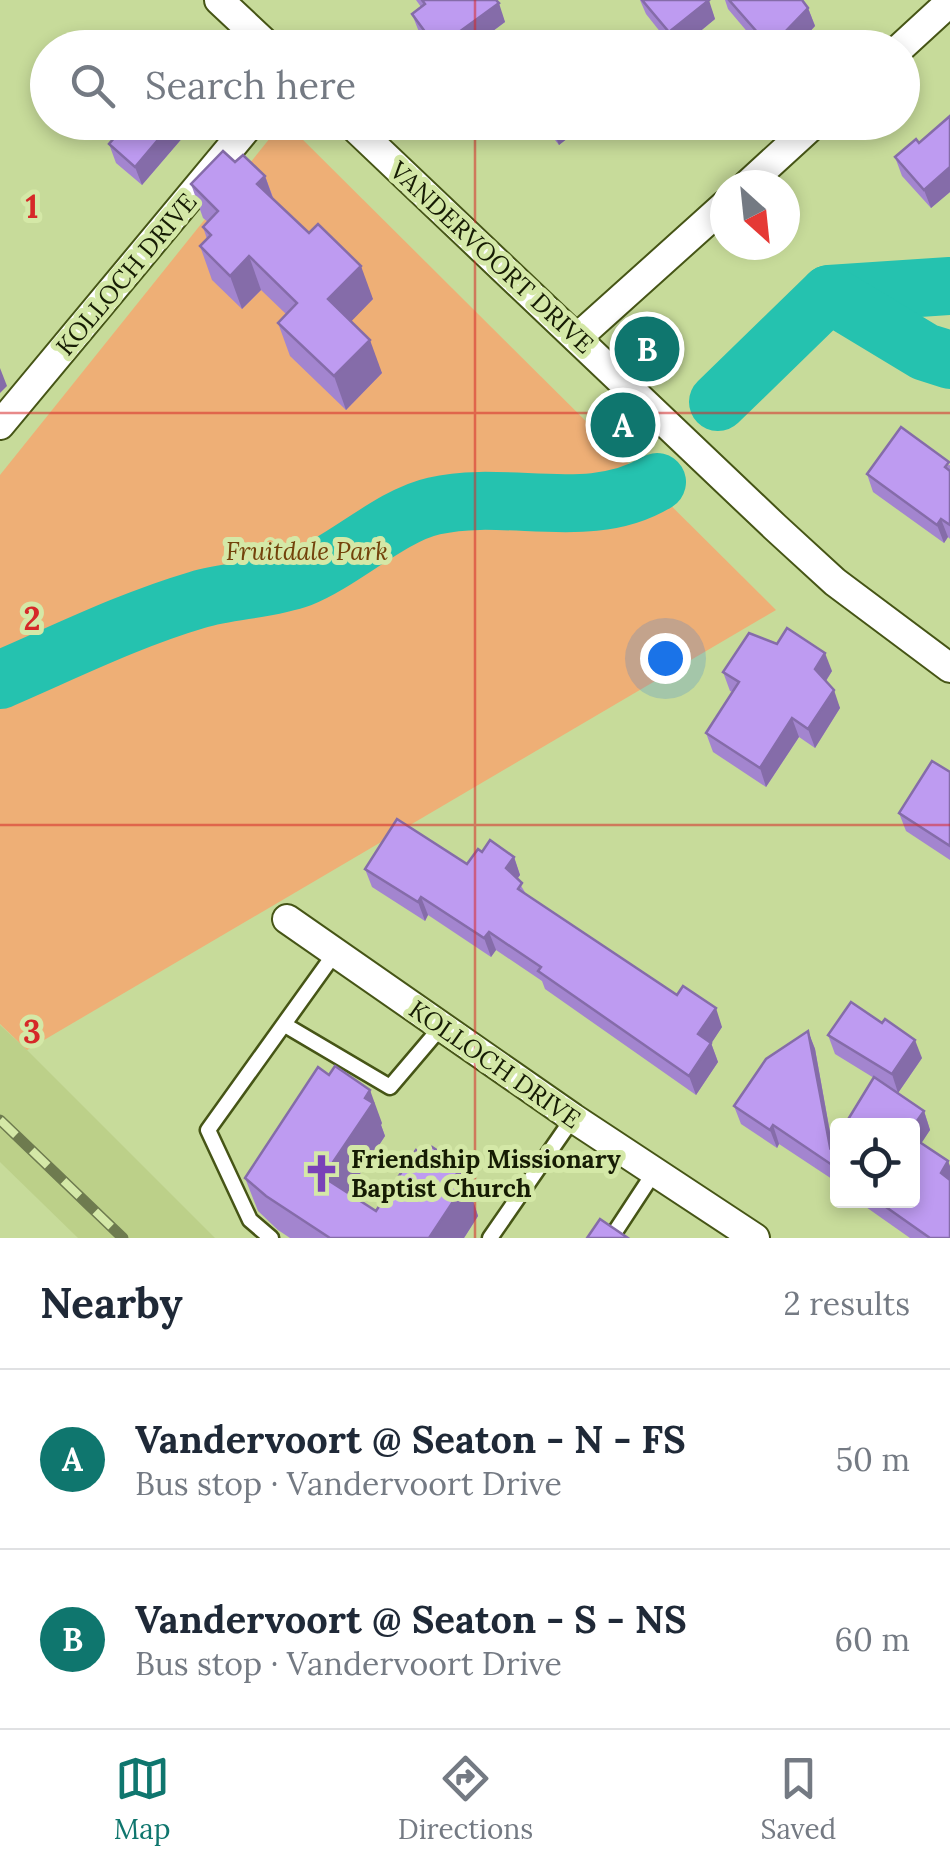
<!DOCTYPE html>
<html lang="en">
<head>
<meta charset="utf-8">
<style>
	:root { --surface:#fff; --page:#f2f2f3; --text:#1f2937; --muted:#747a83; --line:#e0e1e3; --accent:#0f766e }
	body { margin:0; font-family:Lora,serif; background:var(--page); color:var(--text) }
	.controls { position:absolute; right:30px; bottom:30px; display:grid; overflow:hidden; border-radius:10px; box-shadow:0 5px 15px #0003 }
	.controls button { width:90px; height:90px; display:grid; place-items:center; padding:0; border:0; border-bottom:2px solid var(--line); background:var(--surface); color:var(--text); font:50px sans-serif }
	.compass { position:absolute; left:710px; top:170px; width:90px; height:90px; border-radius:50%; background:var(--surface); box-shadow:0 5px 15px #0003; rotate:153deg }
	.you { position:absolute; left:665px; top:658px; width:35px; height:35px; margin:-25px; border:8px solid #fff; border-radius:50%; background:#1a73e8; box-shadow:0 0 0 15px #1a73e833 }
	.badge { display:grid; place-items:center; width:65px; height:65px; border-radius:50%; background:var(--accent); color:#fff; font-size:32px; font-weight:700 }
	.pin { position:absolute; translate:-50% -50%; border:5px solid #fff; box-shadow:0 2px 10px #0006 }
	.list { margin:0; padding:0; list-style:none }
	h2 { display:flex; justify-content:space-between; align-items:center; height:130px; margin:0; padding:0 40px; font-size:42px }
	h2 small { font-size:32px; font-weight:400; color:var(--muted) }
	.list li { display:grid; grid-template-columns:65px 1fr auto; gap:30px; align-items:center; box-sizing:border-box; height:180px; padding:0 40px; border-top:2px solid var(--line) }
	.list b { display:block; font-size:38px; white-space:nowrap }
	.list p { margin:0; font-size:32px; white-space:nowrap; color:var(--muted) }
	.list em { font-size:32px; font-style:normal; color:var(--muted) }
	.icon { flex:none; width:55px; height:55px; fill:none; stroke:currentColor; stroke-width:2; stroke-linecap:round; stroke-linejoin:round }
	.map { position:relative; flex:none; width:950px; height:1238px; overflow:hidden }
	.search { position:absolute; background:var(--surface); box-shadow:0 5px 15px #0003; left:30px; right:30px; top:30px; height:110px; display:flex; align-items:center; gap:25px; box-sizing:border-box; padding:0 35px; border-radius:55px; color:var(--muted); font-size:38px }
	.sheet { height:490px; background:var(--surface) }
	nav { display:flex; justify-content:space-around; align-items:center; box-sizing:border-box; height:140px; border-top:2px solid var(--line); background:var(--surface); font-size:28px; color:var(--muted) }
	nav a { display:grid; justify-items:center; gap:5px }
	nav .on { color:var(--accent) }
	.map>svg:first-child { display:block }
</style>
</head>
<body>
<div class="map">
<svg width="950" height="1238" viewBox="0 0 950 1238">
	<rect width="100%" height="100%" fill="#c7db9a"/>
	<!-- built -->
	<polygon fill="#bcd089" points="0,1025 27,1050 215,1238 78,1238 0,1162"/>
	<!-- green -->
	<polygon fill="#eeaf76" points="282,123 286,123 776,610 27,1050 0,1024 0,475"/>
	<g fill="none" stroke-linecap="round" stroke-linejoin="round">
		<!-- river -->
		<g stroke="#25c2af" stroke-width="58">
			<polyline points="829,294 950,286"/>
			<polyline points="718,402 829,294 925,352 950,360"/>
			<path d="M0,680c65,-28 129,-60 197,-80 33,-10 71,-10 104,-22 41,-16 91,-63 133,-72 73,-17 157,17 223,-24"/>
		</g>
		<defs>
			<g id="lane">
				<polyline points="285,1025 390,1087 441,1027"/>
				<polyline points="271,1238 250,1220 208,1130 335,953"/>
				<polyline points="490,1238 573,1118"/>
				<polyline points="611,1238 655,1171"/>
			</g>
			<g id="street">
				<polyline points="219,0 270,48"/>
				<polyline points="900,48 950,2"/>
				<polyline points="349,122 775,527 835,582 950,668"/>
				<polyline points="747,185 816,122"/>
				<polyline points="577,338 725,205"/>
				<polyline points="0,425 252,122"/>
				<polyline points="287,919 573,1118 755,1238"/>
			</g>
		</defs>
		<!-- lane casing -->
		<use href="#lane" stroke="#465516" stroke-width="19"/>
		<!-- street casing -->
		<use href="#street" stroke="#465516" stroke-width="32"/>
		<!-- lane -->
		<use href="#lane" stroke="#fff" stroke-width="14"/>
		<!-- street -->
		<use href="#street" stroke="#fff" stroke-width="28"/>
		<defs>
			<polyline id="rail" points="0,1120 123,1238"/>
		</defs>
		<!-- rail casing -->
		<use href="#rail" stroke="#6e7b4f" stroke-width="11"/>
		<!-- rail -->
		<use href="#rail" stroke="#d4e8a7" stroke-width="8" stroke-dasharray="22" stroke-linecap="butt"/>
	</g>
	<!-- wall -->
	<g fill="#a385cf">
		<polygon points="416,0 496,0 505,22 470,48 431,48 419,32 412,14 421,7"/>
		<polygon points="640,0 708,0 715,19 680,48 673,48 646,14"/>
		<polygon points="725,0 802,0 808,8 815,26 795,48 761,48 728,9"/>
		<polygon points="950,116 950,192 931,208 902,176 895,157 919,143"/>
		<polygon points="123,122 196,122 142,185 116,163 109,144 126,125"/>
		<polygon points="541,122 588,122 559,145"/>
		<polygon points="235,162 265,176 274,200 373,299 351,321 382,373 346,410 290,356 278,323 286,314 261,290 242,309 212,280 200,246 207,239 203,227 208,222 203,218 191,184"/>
		<polygon points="950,465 950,539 948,537 944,543 873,492 867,474"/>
		<polygon points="832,671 826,681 840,708 815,748 799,737 766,787 713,752 706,733 733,692 730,691 723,672"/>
		<polygon points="950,772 950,860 906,831 899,813"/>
		<polygon points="482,852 514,857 520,875 517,879 526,894 722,1027 711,1043 718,1062 696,1095 545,989 542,981 496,950 491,957 428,915 425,921 372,887 365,869 467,864"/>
		<polygon points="808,1031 815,1049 832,1143 838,1135 838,1183 779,1144 777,1148 741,1124 734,1106"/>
		<polygon points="828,1035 922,1058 898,1093 882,1083 924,1111 930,1130 921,1143 950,1238 910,1238 856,1200 912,1200 874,1078 835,1054"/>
		<polygon points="382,1123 381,1125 385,1136 348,1192 376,1211 426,1156 462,1167 478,1216 464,1238 290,1238 278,1230 258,1211 245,1178"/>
	</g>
	<!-- shaded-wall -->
	<g fill="#856ca9">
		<polygon points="709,0 715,19 680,48 675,48 669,32"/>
		<polygon points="499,3 505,22 470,48 438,48"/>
		<polygon points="808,8 815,26 795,48 784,48 780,37"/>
		<polygon points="776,32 781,48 768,48 765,41"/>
		<polygon points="173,122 196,122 142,185 135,167"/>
		<polygon points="558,122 588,122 559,145 552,127"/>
		<polygon points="950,167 950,192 931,208 924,190"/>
		<polygon points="265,176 277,210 257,184"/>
		<polygon points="249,256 261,290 242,309 230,276"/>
		<polygon points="361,266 373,299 340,333 328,299"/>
		<polygon points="370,340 382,373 346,410 334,376"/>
		<polygon points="0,368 7,386 0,393"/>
		<polygon points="941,519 948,537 944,543 937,525"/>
		<polygon points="825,653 832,671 822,687 815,669"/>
		<polygon points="834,690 840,708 815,748 808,729"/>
		<polygon points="792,718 799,737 766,787 760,768"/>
		<polygon points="514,857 520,875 512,886 506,868"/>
		<polygon points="421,897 428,915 425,921 418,902"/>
		<polygon points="489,932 496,950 491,957 484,938"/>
		<polygon points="716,1008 722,1027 707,1050 711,1043 718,1062 696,1095 689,1076 698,1034"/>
		<polygon points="808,1031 815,1049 836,1166 830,1147"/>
		<polygon points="915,1040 922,1058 898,1093 892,1074"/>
		<polygon points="370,1090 382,1123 381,1125 385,1136 336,1210 323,1177"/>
		<polygon points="924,1111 930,1130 915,1153 912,1146 912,1128"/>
		<polygon points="773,1125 779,1144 777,1148 770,1130"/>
		<polygon points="948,1161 950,1166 950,1187 941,1173"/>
		<polygon points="462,1167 478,1216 464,1238 429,1238 456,1175"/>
	</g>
	<!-- building -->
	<g fill="#be9bf1" stroke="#856ca9" stroke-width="2.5">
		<polygon points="422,0 496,0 499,3 437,48 412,14 425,4"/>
		<polygon points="642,0 709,0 669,32"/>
		<polygon points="729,0 802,0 808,8 780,37 776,32 765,41"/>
		<polygon points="596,33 608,48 578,48"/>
		<polygon points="950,116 950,167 924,190 895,157 916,139 919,143"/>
		<polygon points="128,122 173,122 135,167 109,144"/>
		<polygon points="223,151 235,162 243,155 265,176 257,184 309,233 318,224 361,266 328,299 370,340 334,376 278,323 297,303 249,256 230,276 200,246 211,235 203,227 218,211 191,184"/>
		<polygon points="901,427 949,462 945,467 950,471 950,525 941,519 937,525 867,474"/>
		<polygon points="787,628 825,653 815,669 834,690 808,729 792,718 760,768 706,733 739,682 723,672 749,633 777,644"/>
		<polygon points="932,761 950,772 950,846 899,813"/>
		<polygon points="397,819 467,864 478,849 482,852 490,840 514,857 506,868 522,883 518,889 677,995 683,986 716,1008 698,1034 711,1043 689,1076 538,971 541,967 489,932 484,938 421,897 418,902 365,869"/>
		<polygon points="851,1002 882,1023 885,1019 915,1040 892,1074 828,1035"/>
		<polygon points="808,1031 830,1147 838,1135 838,1169 773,1125 770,1130 734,1106 766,1059"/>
		<polygon points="335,1066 370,1090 365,1098 373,1103 323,1177 376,1211 416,1150 426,1156 432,1147 462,1167 456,1175 466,1182 429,1238 330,1238 266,1196 245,1178 318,1067 329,1075"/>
		<polygon points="874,1077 924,1111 912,1128 912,1126 844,1126"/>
		<polygon points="912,1137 948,1161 941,1173 950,1180 950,1238 930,1238 876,1200 912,1200"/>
		<polygon points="600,1219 628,1238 587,1238"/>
	</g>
	<!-- grid -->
	<path fill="none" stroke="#d62828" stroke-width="2.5" stroke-opacity="0.55" d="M475,0v48M475,122v1116M0,413h950M0,825h950"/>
	<!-- icons -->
	<defs>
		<symbol id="church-bare" viewBox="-9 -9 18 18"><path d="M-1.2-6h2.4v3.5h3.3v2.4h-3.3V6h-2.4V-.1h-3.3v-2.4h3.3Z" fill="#7941b8" stroke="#d4e8a7" stroke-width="2.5" paint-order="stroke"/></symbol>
	</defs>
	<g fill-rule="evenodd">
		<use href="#church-bare" x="294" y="1146" width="55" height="55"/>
	</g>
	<g text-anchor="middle" stroke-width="10" stroke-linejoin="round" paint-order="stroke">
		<!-- street labels -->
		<g font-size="25" fill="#161c04" stroke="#d4e8a7">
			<text transform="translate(492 257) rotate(43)" y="9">VANDERVOORT DRIVE</text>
			<text transform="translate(126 274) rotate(-50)" y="9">KOLLOCH DRIVE</text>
			<text transform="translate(495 1064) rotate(35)" y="9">KOLLOCH DRIVE</text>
		</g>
		<!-- park labels -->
		<g font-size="25" font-style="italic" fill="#73420b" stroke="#d4e8a7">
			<text x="307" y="560">Fruitdale Park</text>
		</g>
		<!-- poi labels -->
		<g font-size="25" font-weight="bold" fill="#161c04" stroke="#d4e8a7" text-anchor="start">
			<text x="351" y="1168">Friendship Missionary<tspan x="351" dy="29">Baptist Church</tspan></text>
		</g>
	</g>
	<g font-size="32" text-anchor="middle" font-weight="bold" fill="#d62828" stroke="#d4e8a7" stroke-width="10" stroke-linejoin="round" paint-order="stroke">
		<text x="32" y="218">1</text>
		<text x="32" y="630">2</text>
		<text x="32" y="1043">3</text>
	</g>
</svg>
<div class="controls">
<button><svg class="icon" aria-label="locate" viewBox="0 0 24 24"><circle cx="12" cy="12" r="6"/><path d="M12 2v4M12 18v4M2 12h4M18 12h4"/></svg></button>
</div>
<svg class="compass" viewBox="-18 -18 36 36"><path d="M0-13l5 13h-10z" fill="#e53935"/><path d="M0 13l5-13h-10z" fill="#747a83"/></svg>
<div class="you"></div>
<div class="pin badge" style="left:623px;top:425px">A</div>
<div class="pin badge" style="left:647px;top:349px">B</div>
<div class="search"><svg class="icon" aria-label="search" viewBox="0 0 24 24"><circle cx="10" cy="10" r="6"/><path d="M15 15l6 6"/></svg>Search here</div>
</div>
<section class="sheet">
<h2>Nearby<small>2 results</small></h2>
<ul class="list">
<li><span class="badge">A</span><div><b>Vandervoort @ Seaton - N - FS</b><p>Bus stop · Vandervoort Drive</p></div><em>50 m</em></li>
<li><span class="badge">B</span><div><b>Vandervoort @ Seaton - S - NS</b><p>Bus stop · Vandervoort Drive</p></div><em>60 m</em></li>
</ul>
</section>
<nav>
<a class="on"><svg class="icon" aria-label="map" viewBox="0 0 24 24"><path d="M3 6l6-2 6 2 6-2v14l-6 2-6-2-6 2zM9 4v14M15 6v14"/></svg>Map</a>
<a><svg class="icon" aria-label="directions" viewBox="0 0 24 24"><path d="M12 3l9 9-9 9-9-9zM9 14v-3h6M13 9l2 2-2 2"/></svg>Directions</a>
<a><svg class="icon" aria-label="saved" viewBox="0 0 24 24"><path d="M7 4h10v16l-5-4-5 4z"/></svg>Saved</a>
</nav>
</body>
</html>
